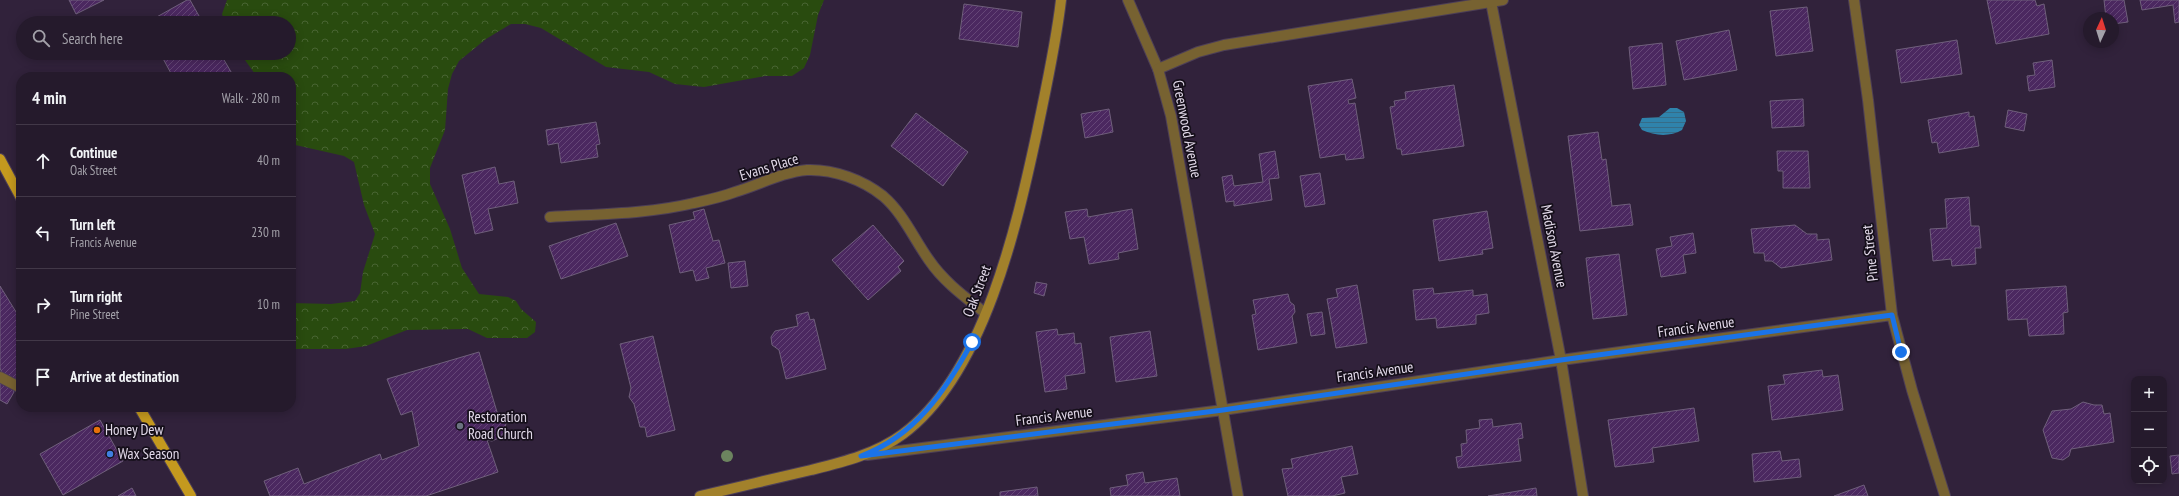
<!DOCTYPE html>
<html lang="en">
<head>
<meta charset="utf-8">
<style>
	:root { --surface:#251a2c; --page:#312738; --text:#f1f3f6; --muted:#a3a1a9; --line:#423848 }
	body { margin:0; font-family:"PT Sans Narrow",sans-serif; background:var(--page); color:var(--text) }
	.controls { position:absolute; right:12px; bottom:12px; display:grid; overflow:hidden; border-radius:8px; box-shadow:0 2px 10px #0003 }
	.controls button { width:36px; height:36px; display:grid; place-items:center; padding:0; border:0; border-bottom:1px solid var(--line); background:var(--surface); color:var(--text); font:20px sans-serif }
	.compass { position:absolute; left:2083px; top:12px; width:36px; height:36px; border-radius:50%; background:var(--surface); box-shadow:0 2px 10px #0003; rotate:4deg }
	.stop { position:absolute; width:12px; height:12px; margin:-9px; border:3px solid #1a73e8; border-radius:50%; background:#fff }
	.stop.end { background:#1a73e8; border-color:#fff; box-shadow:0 1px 4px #0008 }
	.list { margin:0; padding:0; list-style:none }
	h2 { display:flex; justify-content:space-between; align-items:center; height:52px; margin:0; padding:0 16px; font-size:17px }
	h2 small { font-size:13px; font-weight:400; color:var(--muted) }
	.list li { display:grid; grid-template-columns:26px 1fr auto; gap:12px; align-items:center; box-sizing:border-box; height:72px; padding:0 16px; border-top:1px solid var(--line) }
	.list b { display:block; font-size:15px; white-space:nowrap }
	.list p { margin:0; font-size:13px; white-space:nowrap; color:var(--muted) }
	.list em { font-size:13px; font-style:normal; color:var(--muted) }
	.icon { flex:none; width:22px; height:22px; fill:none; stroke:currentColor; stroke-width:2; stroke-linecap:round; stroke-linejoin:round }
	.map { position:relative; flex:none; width:2179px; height:496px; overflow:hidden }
	.search { position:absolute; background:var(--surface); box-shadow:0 2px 10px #0003; left:16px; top:16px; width:280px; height:44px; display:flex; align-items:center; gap:10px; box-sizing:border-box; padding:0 14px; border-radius:22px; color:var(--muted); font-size:15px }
	.panel { position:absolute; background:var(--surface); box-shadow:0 2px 10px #0003; left:16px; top:72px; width:280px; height:340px; border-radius:16px }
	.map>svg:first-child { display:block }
</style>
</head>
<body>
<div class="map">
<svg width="2179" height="496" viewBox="0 0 2179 496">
	<defs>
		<pattern id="forest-crowns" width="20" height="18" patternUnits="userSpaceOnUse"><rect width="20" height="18" fill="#294b0f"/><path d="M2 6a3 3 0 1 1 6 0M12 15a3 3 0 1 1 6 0" fill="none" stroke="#486432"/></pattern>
		<pattern id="water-rules" width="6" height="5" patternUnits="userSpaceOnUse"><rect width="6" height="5" fill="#2f83ac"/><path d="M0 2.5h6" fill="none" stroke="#366c88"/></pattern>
		<pattern id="building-hatch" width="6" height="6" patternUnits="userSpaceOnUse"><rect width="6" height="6" fill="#4b2860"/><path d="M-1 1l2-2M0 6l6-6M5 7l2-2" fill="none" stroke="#654677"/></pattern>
	</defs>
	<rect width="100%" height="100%" fill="#31223b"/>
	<!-- forest -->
	<polygon fill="url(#forest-crowns)" points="227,0 824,0 818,15 810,55 804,68 792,76 765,76 704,87 675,84 649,72 606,67 541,28 525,24 511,24 486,39 459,61 452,74 448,89 445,130 430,168 430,184 450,229 462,268 479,294 508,297 516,301 521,309 536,322 535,332 527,338 487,338 468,329 407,330 366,346 346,349 291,349 291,303 331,304 355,301 360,293 363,272 375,234 364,205 354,162 344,156 291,144 291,77 257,77 240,53 289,53 289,23 225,23 222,14"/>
	<!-- water -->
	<path fill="url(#water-rules)" d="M1670,108h7l7,4 2,9 -4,9c-12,7 -27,6 -40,0l-3,-5 3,-7 17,-1z"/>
	<!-- building -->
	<g fill="url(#building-hatch)" stroke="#6f5f7b">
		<polygon points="69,0 104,0 76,14"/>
		<polygon points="187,0 190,0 203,23 146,23"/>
		<polygon points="1987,0 2035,0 2037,6 2044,4 2049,34 1996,44"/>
		<polygon points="2104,0 2124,0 2128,22 2113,24 2113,18 2106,18"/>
		<polygon points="2140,0 2179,0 2179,22 2175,23 2173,5 2142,10"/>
		<polygon points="964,4 1022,12 1018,47 959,39"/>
		<polygon points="1807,7 1813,51 1776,56 1770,11"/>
		<polygon points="1729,30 1737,70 1684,80 1676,41"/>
		<polygon points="1957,40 1962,74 1901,83 1896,50"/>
		<polygon points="1662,43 1666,85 1633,89 1629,47"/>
		<polygon points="160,53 220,53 234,77 173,77"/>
		<polygon points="2052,60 2055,87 2029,91 2027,76 2035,75 2033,63"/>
		<polygon points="1352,79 1356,98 1348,100 1349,104 1355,103 1364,158 1346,160 1345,154 1320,158 1308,86"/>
		<polygon points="1454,85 1464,146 1402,155 1401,149 1397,149 1390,107 1395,106 1394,101 1406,99 1405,92"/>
		<polygon points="1803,99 1804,126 1772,128 1770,101"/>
		<polygon points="1109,109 1113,132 1085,138 1081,114"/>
		<polygon points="2008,110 2027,114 2024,131 2005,127"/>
		<polygon points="1969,112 1969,117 1974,116 1979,146 1939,153 1937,142 1932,143 1928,120"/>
		<polygon points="916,113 968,152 943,186 891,146"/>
		<polygon points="596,122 600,144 596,145 598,157 561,163 558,143 548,145 546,130"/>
		<polygon points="1598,132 1602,160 1606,159 1612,206 1630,204 1633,225 1580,231 1568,136"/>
		<polygon points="1275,151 1279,178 1269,179 1272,200 1234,206 1234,201 1226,202 1222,177 1232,175 1234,186 1263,182 1259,154"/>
		<polygon points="1777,151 1808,151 1810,188 1783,188 1783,171 1778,171"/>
		<polygon points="495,167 499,184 514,181 518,203 488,209 493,230 475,234 462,175"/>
		<polygon points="1320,173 1325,204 1305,207 1300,176"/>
		<polygon points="1969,197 1971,226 1979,226 1981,248 1975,248 1976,264 1952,266 1951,259 1933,261 1930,229 1947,228 1945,199"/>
		<polygon points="704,209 713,241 719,240 725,263 706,268 709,278 696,281 693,270 680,273 669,225 695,219 693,212"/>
		<polygon points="1087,209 1088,217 1132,209 1138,249 1118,253 1119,259 1089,264 1084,237 1070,239 1065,212"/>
		<polygon points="1487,211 1493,248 1482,250 1483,254 1439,261 1433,220"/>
		<polygon points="616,223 628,256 561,279 549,246"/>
		<polygon points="873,225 904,261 898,267 901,271 868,300 832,260"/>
		<polygon points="1795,225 1807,234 1817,234 1817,240 1829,239 1832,260 1781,268 1772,261 1765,261 1764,253 1754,253 1751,229"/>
		<polygon points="1693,233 1696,253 1683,255 1686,273 1661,277 1656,249 1672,246 1670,237"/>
		<polygon points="1619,254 1627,315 1593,319 1586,258"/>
		<polygon points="745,261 748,286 731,288 728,263"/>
		<polygon points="1036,282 1047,284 1044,296 1034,293"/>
		<polygon points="1357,285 1367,343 1336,348 1327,299 1338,297 1336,289"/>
		<polygon points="0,286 21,320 21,382 3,375 0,368"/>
		<polygon points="2066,286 2068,312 2063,313 2064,334 2029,336 2027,319 2008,320 2006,290"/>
		<polygon points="1433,288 1434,294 1473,290 1473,296 1487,294 1489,313 1476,315 1476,324 1437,328 1436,318 1416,320 1413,290"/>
		<polygon points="1288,294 1290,302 1294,305 1295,312 1292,316 1297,343 1258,350 1252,315 1256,314 1253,300"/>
		<polygon points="808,312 810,320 814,319 826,369 786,379 779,350 772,345 771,337 775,331 798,326 796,315"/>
		<polygon points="1322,312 1325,334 1311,336 1307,314"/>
		<polygon points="1057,329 1058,335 1074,333 1075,344 1081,343 1085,373 1065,376 1067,389 1045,392 1036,332"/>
		<polygon points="1150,331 1157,376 1116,382 1110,337"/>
		<polygon points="653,336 675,430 647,437 645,427 640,427 634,404 629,397 631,388 620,344"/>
		<polygon points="479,352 497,412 501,415 506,423 504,433 501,437 492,441 487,440 498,472 426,496 270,496 264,481 298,468 304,484 380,454 382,460 419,446 412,411 401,415 387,379"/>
		<polygon points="1822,370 1823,377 1838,375 1843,410 1772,420 1768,386 1785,384 1783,375"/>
		<polygon points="3,375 17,380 12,387 14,392 7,404 0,400 0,380"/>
		<polygon points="2083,402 2094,405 2102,405 2104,414 2110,413 2114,442 2071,449 2069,456 2063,460 2052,458 2043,430 2052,411 2071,409"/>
		<polygon points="1694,408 1699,441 1652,448 1654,462 1615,467 1608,420"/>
		<polygon points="1492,419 1493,427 1521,423 1523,438 1518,439 1521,461 1458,468 1456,457 1462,456 1461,444 1467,443 1466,430 1480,428 1479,420"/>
		<polygon points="100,420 123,461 63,495 40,454"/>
		<polygon points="1352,446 1358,474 1341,477 1345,493 1332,496 1288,496 1282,469 1293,468 1291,459"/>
		<polygon points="1780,451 1782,461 1799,459 1801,477 1754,482 1752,454"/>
		<polygon points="2179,455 2179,473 2172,474 2170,456"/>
		<polygon points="1143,472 1145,483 1177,478 1180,496 1111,496 1110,488 1128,485 1126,475"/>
		<polygon points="1864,485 1868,496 1834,496"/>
		<polygon points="1037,487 1038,496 1000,496 1000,492"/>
		<polygon points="132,488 136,496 118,496"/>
		<polygon points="1536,488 1537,496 1488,496"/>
	</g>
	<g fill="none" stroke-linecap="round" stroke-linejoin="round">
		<defs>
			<polyline id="lane" points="0,377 21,388"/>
			<g id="street">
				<polyline points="1128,0 1158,69"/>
				<polyline points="1854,0 1868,100 1892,315 1912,390 1945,496"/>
				<polyline points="1491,2 1561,360 1583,496"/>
				<path d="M550,217c48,-3 98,-3 144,-14 14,-3 28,-6 41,-11 24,-7 47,-20 72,-22 27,-1 56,10 76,26 20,17 31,43 46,64 15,22 36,37 56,53"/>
				<polyline points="867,455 1223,410 1561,360 1892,315"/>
				<polyline points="1238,496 1171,116 1158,69 1198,52 1224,45 1503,0"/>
			</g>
			<path id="secondary" d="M700,496c37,-9 74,-17 111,-26 32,-8 65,-16 92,-36 81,-60 114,-209 134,-302 9,-44 19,-88 24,-132"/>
			<g id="primary">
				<polyline points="0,159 21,198"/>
				<polyline points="139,407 191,496"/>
			</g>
		</defs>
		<!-- lane casing -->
		<use href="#lane" stroke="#4d3f57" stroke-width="12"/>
		<!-- street casing -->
		<use href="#street" stroke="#4d3f57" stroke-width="12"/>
		<!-- secondary casing -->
		<use href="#secondary" stroke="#4d3f57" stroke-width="12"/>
		<!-- primary casing -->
		<use href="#primary" stroke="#4d3f57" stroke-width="12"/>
		<!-- lane -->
		<use href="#lane" stroke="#776231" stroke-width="10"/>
		<!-- street -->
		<use href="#street" stroke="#776231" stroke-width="10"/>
		<!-- secondary -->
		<use href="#secondary" stroke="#a2812b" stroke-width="10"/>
		<!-- primary -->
		<use href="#primary" stroke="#c4991e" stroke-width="10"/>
	</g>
	<!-- trees -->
	<circle fill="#6c845f" cx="727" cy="456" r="6"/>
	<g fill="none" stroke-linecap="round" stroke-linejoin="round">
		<!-- route -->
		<path stroke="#1a73e8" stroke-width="5" d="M972,342c-26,48 -57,94 -111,114l362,-46 338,-50 331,-45 9,37"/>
	</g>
	<!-- markers -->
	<circle fill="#6b7280" stroke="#150f1a" stroke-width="1.5" cx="460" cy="426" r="4"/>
	<circle fill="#e8710a" stroke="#150f1a" stroke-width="1.5" cx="97" cy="430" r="4"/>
	<circle fill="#3f7fe0" stroke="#150f1a" stroke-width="1.5" cx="110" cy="454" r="4"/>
	<g text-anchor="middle" stroke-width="3.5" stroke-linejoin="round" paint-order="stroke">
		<!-- street labels -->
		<g font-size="15" fill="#e1d8e8" stroke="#150f1a">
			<text transform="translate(1187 129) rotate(79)" y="5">Greenwood Avenue</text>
			<text transform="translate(769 167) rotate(-17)" y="5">Evans Place</text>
			<text transform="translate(1554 246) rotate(79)" y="5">Madison Avenue</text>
			<text transform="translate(1870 253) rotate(-96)" y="5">Pine Street</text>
			<text transform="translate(977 291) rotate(-69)" y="5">Oak Street</text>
			<text transform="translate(1696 327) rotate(-8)" y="5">Francis Avenue</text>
			<text transform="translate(1375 372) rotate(-8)" y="5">Francis Avenue</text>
			<text transform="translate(1054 416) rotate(-7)" y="5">Francis Avenue</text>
		</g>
		<!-- poi labels -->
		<g font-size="15" fill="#e1d8e8" stroke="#150f1a" text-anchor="start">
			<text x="468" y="422">Restoration<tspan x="468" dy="17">Road Church</tspan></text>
			<text x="105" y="435">Honey Dew</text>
			<text x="118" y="459">Wax Season</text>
		</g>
	</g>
</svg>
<div class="controls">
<button>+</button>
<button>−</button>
<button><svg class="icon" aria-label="locate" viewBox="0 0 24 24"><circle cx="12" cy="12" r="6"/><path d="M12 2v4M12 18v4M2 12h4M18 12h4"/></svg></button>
</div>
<svg class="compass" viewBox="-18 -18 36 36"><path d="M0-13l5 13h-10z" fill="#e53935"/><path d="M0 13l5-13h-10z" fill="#a3a1a9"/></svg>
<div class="stop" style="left:972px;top:342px"></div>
<div class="stop end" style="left:1901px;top:352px"></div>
<div class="search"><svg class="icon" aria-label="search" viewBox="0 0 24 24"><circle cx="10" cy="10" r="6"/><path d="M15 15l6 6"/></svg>Search here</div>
<section class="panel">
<h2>4 min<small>Walk · 280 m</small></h2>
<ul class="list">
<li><svg class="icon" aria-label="ahead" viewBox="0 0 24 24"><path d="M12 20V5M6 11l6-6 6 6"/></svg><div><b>Continue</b><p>Oak Street</p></div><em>40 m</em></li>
<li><svg class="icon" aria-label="left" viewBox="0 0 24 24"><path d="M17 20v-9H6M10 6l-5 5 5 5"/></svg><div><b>Turn left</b><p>Francis Avenue</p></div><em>230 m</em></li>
<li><svg class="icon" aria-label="right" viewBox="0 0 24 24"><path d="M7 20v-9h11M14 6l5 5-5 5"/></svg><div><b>Turn right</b><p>Pine Street</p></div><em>10 m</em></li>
<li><svg class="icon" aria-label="arrive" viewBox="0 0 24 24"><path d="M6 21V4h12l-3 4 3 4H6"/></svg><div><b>Arrive at destination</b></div></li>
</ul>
</section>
</div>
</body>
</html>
